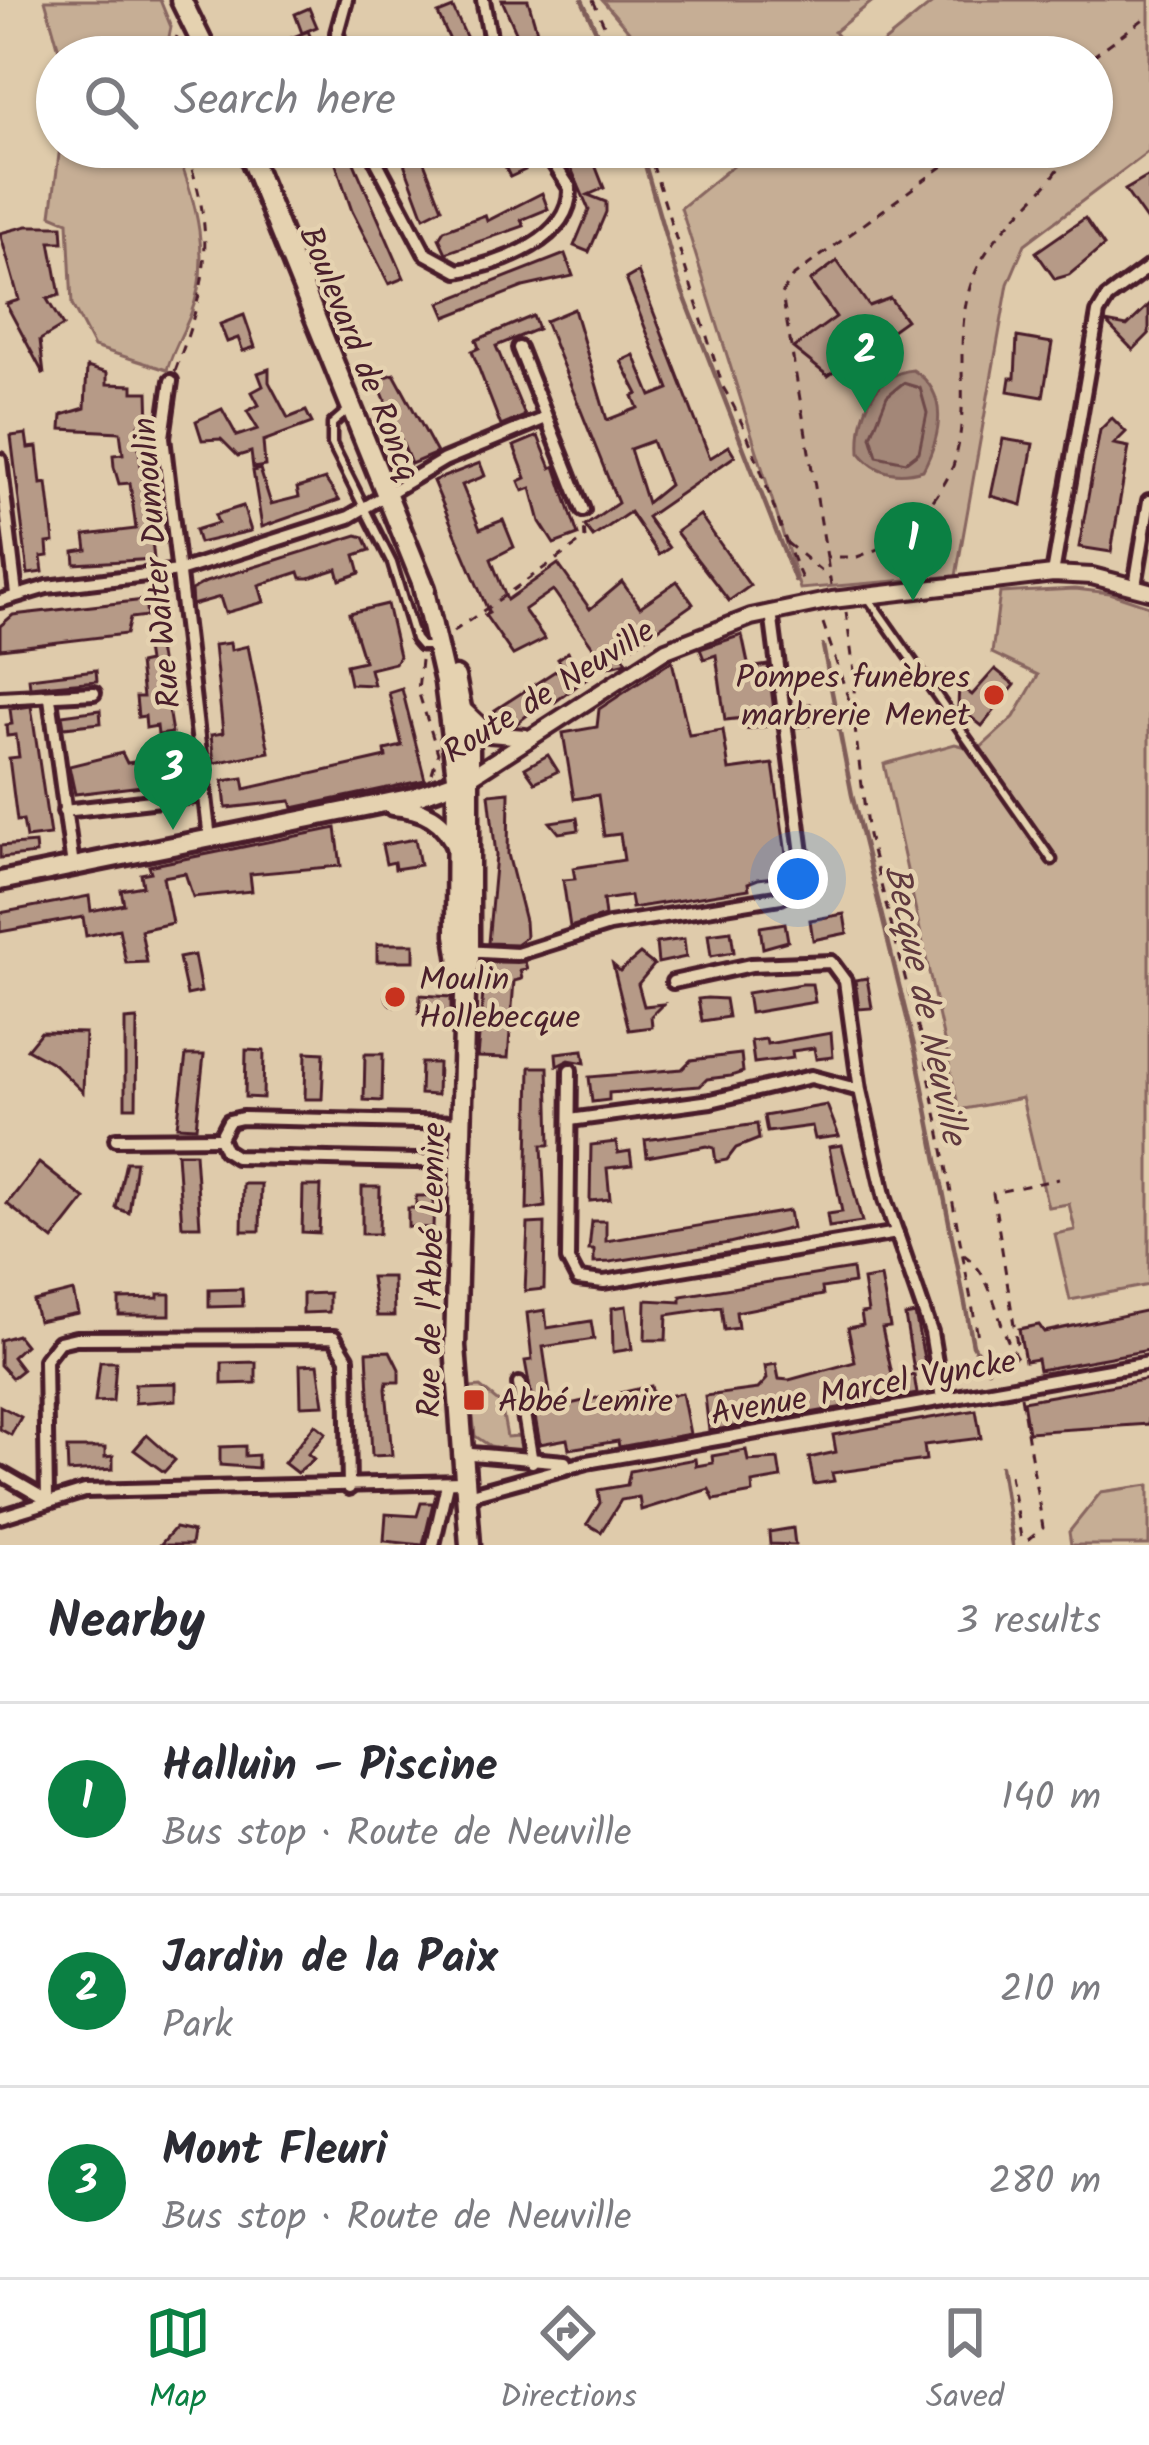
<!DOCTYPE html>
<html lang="en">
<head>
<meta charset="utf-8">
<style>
	:root { --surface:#fff; --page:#f2f2f3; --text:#2b2b33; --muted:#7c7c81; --line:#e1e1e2; --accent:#0b8043 }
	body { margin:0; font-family:Kalam,sans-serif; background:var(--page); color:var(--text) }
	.you { position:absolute; left:798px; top:879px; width:42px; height:42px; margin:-30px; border:9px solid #fff; border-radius:50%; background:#1a73e8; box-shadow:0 0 0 18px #1a73e833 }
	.badge { display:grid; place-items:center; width:78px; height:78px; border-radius:50%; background:var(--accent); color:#fff; font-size:39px; font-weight:700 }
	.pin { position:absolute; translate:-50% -99px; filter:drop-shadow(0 3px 6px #0008) }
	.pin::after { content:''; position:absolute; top:63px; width:42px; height:36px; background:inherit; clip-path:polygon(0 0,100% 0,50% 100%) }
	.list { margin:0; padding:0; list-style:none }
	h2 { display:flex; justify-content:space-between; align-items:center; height:156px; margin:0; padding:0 48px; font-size:51px }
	h2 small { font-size:39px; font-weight:400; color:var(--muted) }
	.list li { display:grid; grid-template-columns:78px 1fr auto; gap:36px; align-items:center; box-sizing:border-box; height:192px; padding:0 48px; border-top:3px solid var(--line) }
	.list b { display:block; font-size:45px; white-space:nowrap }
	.list p { margin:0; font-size:39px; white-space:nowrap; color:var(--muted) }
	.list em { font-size:39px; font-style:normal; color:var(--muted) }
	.icon { flex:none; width:66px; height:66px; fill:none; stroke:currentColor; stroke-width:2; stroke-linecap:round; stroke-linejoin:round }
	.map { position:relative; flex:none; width:1149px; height:1545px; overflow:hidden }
	.search { position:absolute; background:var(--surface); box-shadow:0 3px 9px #0004; left:36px; right:36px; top:36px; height:132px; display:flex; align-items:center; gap:30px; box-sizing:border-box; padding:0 42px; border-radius:66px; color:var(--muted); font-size:45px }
	.sheet { height:732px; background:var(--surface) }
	nav { display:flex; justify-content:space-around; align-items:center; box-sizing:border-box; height:168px; border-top:3px solid var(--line); background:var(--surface); font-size:33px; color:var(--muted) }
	nav a { display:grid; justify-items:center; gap:6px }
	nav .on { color:var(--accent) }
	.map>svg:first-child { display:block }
</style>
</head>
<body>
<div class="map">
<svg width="1149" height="1545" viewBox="0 0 1149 1545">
	<rect width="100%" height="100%" fill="#dfcbab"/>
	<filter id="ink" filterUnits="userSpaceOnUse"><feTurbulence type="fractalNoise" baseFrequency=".00833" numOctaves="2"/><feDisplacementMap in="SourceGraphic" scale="24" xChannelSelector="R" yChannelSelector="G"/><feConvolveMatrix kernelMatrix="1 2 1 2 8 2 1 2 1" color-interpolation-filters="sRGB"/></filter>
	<g filter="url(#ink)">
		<!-- green -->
		<g fill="#c6ae95" stroke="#886660" stroke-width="3">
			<polygon points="45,0 160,0 171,27 165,57 61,57"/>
			<polygon points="602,0 874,0 834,32 849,51 842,57 651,57"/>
			<polygon points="936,0 1149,0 1149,151 1025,244 1008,284 956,576 800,589 681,208 756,147 1092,147 1092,57 866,57"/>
			<path d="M60,147h115c21,53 38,113 15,169 -8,19 -17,34 -23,54l-73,-23 -22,-42 -4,-83 -17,-7z"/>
			<polygon points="1075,589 1110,593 1149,606 1149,1285 1070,1300 1055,1234 1075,1230 1069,1204 1048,1207 1022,1098 959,1110 884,764 955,744 978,750 1014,717 1038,675 992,653 1000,593"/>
			<polygon points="480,1387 501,1404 507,1437 519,1436 522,1452 490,1446 475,1436 470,1388"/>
			<polygon points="1149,1485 1149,1545 1071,1545 1069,1532 1101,1492"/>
		</g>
		<!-- water -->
		<path fill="#a38778" stroke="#7f5d59" stroke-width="3" d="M913,370c37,23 28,66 10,100 -24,7 -47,4 -63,-17 -2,-36 12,-79 53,-83z"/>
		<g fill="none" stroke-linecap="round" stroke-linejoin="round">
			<!-- shore -->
			<polygon stroke="#6e494a" stroke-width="3" points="903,383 920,388 927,413 919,452 906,462 877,456 871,436 887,396"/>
			<!-- stream -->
			<g stroke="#7f5d59" stroke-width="4.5">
				<polyline points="582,0 608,57"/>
				<polyline points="640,147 678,280 795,580"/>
				<polyline points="823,646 852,795 917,1058 973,1345 988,1370"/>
				<polyline points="1001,1466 1013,1545"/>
			</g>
		</g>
		<!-- building -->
		<g fill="#b69a87" stroke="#4a1f2b" stroke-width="3" fill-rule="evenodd">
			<polygon points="502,0 528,0 537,31 528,34 538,57 517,57 508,35 516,32"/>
			<polygon points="309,8 317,27 302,33 295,14"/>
			<polygon points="453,8 469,43 454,49 438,14"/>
			<polygon points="308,31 319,57 293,57 291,38"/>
			<polygon points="330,147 347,147 404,278 389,284 352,211"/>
			<polygon points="398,147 418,147 442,208 424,217"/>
			<polygon points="496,147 515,147 525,170 510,177"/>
			<polygon points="562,147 588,147 604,188 588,195 606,202 606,212 589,252 574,246 589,210"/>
			<polygon points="1149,176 1149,224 1125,190"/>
			<polygon points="542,193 548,209 521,220 524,226 446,253 439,238 444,230 485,215 487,221"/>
			<polygon points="1085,218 1104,246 1069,275 1055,279 1036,252"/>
			<polygon points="27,226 62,226 63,242 50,242 60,295 47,299 63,326 40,340 44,375 6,304 19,300 0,233"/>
			<polygon points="565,254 573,276 523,287 446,317 440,303"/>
			<polygon points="837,261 869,306 890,298 906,320 828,376 793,348 836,317 810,281"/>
			<path d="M638,272l72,186 19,-12 6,10 -88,61 22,31 -10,7 -29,-43 -37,25 -8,-11 33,-23 -73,-182 29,-12 33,111 31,-12 -5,-12 5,-2 -17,-33 13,-6 17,41 18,-7 -43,-110zM652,441l17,44 -22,18 -17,-54z"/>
			<polygon points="1149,305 1149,334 1133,350 1106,322 1127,326"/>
			<polygon points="244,315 255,347 243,351 238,338 227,342 220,324"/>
			<polygon points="533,316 538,329 496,346 525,416 501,426 472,351 479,348 476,340"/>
			<polygon points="1017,337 1052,343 1043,397 1008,391 1010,378 1015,378"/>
			<polygon points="87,367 107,373 107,384 133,385 133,392 148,392 149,426 139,425 137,432 146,508 159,506 160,521 150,522 154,559 75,564 74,552 87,550 85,535 136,529 130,483 119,484 114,467 113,455 123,454 120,432 61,429 62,415 85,408"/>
			<polygon points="269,369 269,382 288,418 306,411 312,423 263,441 265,466 253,468 251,452 238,456 221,439 202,440 196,421 222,409 237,436 258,429 247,411 259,405 252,392 263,386 258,373"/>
			<polygon points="394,374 437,453 411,464 377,380"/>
			<polygon points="1112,418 1126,432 1114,444 1129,447 1111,552 1079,547 1100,430"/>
			<polygon points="26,434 28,448 37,447 41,484 47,483 54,542 47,543 48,556 41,557 43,572 28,574 11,436"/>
			<polygon points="538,436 551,468 555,466 578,535 554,544 540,522 531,488 523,491 519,481 526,478 514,446"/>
			<polygon points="1003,439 1033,444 1022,505 991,496"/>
			<polygon points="480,463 485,476 462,485 480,529 503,520 514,547 491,559 507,600 558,564 590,609 622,582 640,607 677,581 693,604 622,654 627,662 607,667 553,590 524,610 545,639 513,655 485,615 489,613 433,481"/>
			<polygon points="260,469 271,504 299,497 297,488 325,479 339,500 262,527 253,471"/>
			<polygon points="243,506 251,531 199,543 195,530 218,523 215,515"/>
			<polygon points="700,515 750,586 729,601 676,532"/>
			<polygon points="357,535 364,537 370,550 355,555 360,573 340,580 337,569 309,578 301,578 299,572 259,585 264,602 225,613 220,597 192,605 191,590 206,582"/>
			<polygon points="145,600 147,616 130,618 126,634 0,649 0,626 13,615"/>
			<polygon points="387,604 399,656 395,663 370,669 374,685 350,684 346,665 364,661 349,613"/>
			<polygon points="742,635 749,668 768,665 776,725 747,729 745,718 725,720 716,655 704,659 700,649"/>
			<polygon points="230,643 231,650 248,646 269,752 214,763 211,735 223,733 214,645"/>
			<polygon points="158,648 172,733 158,735 157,726 146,728 145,716 138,717 136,697 143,697 139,664 148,662 146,649"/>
			<polygon points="568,652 586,679 555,702 551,696 515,725 505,724 495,710 563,666 558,659"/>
			<polygon points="672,661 689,735 723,730 729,770 773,764 789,875 758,879 748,883 749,889 632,908 630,896 603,900 605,916 570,927 563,880 575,879 573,868 624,860 620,834 604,836 598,795 574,799 563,733 597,727 599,709"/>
			<polygon points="995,669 1015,685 982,726 958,707 959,685 972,695"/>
			<polygon points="96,670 97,681 30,687 29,678"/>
			<polygon points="402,689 425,780 293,808 291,801 226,808 223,781 243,778 245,789 386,757 385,750 402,746 389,693"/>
			<polygon points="810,704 813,725 796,727 793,706"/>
			<polygon points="31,706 50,835 26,838 23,820 17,821 9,758 19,757 16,735 7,736 6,725 12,724 10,709"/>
			<polygon points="100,710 101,723 64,727 62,715"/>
			<polygon points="122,753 127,763 164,758 167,783 75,794 69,766"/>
			<polygon points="548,755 558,771 535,782 525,768"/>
			<polygon points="509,792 508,854 525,921 526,937 516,944 488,943 496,855 489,794"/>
			<polygon points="577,818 579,830 559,833 550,822"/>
			<polygon points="336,828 341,866 250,874 252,891 193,897 185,873 163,877 172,923 141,930 147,962 126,963 119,929 86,936 83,917 0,932 0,913 89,896 91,911 124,904 121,890 143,886 141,874 151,872 149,866"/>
			<polygon points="415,839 420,865 395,869 394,862 386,864 382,845"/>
			<polygon points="35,843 36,854 0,858 0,846"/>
			<polygon points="844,914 847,933 813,940 810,920"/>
			<polygon points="785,923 788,941 763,948 760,927"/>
			<polygon points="731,931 734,952 711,956 708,934"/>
			<polygon points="684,939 686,957 658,963 656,943"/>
			<rect x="377" y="944" width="37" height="17"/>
			<polygon points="640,954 654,965 638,984 644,1006 663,1004 651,1016 652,1027 629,1030 613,965 620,971"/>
			<polygon points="194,955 201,992 187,995 179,958"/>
			<polygon points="486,962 525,962 527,969 520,970 522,979 514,981 508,1058 477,1057"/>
			<polygon points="867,978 872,1008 859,1009 855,980"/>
			<polygon points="802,984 812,984 815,1002 750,1013 747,993"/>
			<circle cx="396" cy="996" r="10"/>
			<polygon points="420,995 451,997 451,1017 419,1013"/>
			<polygon points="707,998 725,999 728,1017 702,1021 698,999"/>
			<polygon points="137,1019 136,1107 125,1107 125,1020"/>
			<polygon points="41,1032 85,1033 83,1092 54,1064 27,1049"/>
			<polygon points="831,1033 833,1057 816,1059 814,1048 792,1051 793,1058 754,1063 751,1041 766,1039 767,1044"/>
			<polygon points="246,1050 264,1051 263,1098 245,1097"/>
			<polygon points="583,1050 585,1063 569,1060 557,1066 556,1053"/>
			<polygon points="306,1052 324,1053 322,1099 305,1099"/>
			<polygon points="365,1054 383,1054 382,1101 364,1100"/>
			<polygon points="741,1054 743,1072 731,1076 707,1079 700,1086 609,1093 609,1100 592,1102 589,1077 682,1069 691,1060"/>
			<polygon points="186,1055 204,1055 196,1127 177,1126"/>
			<polygon points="421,1063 438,1063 437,1095 420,1094"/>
			<polygon points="530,1067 548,1067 550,1145 542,1145 545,1207 527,1210"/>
			<polygon points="827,1105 839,1136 815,1139 812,1126 767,1132 764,1116"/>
			<polygon points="757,1124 759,1139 736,1148 727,1160 716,1162 714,1148 707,1146 647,1157 645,1140"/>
			<polygon points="616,1142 618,1153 630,1151 632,1165 607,1168 610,1199 590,1201 591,1145"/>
			<polygon points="842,1145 862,1222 829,1227 827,1214 842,1212 829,1147"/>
			<polygon points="177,1153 195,1153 200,1226 182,1226"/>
			<polygon points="126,1162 136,1162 129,1213 116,1208"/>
			<polygon points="39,1163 85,1199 53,1240 7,1204"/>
			<polygon points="243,1184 261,1184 260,1231 242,1231"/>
			<polygon points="303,1186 321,1186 319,1233 302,1232"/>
			<polygon points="362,1187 380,1187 379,1234 362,1234"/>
			<polygon points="416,1196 434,1196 433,1228 408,1227 408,1208 416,1208"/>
			<polygon points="789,1211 792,1228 729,1243 610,1262 594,1263 594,1250 589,1250 592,1221 606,1221 606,1241"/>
			<polygon points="545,1223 544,1289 525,1291 528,1224"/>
			<polygon points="852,1269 854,1283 822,1288 823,1295 736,1312 738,1328 724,1330 721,1307 667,1315 666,1340 645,1340 646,1300 681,1302 681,1296"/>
			<polygon points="371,1277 393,1277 394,1316 377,1316"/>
			<polygon points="881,1277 890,1327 882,1328 893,1379 914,1375 917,1394 709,1431 705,1396 758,1389 767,1379 765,1366 776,1364 779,1379 789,1380 855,1362 848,1328 863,1325 861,1313 868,1312 863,1280"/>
			<polygon points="242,1289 243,1306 209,1307 209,1290"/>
			<polygon points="73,1291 78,1313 38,1321 33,1301"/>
			<polygon points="329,1293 329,1312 303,1313 303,1294"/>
			<polygon points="158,1294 170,1294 170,1315 119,1315 119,1299 158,1298"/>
			<polygon points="626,1306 632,1349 613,1352 612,1308"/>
			<polygon points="545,1310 547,1328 591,1321 594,1339 543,1347 552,1408 651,1386 654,1399 682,1393 690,1434 619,1447 618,1441 569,1449 567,1439 540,1444 525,1361 532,1360 527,1313"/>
			<polygon points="1149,1310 1149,1350 1039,1370 1037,1359 1025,1361 1019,1329 1039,1325 1044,1332"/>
			<polygon points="915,1314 926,1368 914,1370 905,1316"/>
			<polygon points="17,1335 25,1345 12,1357 22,1370 12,1378 0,1365 0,1340"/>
			<polygon points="390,1351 399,1369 399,1382 387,1382 386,1389 392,1455 372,1456 367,1352"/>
			<polygon points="100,1362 116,1362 113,1401 95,1402"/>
			<polygon points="256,1362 256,1383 222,1384 222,1363"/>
			<polygon points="318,1364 324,1405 301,1406 300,1365"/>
			<polygon points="1149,1379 1149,1424 1028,1432 1023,1401"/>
			<polygon points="176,1383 176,1400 135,1403 135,1384"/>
			<polygon points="0,1406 21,1417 11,1435 0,1429"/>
			<polygon points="976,1410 981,1438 924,1445 926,1460 832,1473 834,1481 814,1484 809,1458 836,1452 833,1435"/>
			<polygon points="315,1424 326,1433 308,1454 314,1459 297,1473 284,1463"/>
			<polygon points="147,1435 175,1460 164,1472 134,1450"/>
			<polygon points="245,1446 245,1456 258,1455 258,1468 220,1465 220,1447"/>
			<polygon points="67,1448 105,1448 105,1457 113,1456 113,1469 68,1472"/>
			<polygon points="746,1450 748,1461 778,1459 781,1478 752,1483 753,1493 714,1500 709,1489 641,1510 639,1497 621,1500 601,1532 587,1524 600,1503 598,1490 627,1485 630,1471 695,1459 696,1466 713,1463 712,1456"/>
			<polygon points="421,1503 433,1503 423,1545 384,1541 386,1514 417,1516"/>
			<polygon points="175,1528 193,1532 191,1545 160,1545"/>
			<polygon points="793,1528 795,1545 770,1544 769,1532"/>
		</g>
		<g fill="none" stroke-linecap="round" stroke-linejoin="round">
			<defs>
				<g id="service">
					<polyline points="348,410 332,424 332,444 392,563 415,639 421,646 432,646"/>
					<polyline points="869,599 1052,860"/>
				</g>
				<g id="minor">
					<polyline points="483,0 494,57"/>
					<polyline points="342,57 337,33 346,0"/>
					<path d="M369,147l56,106 33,18c43,-7 114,-32 112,-83l-27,-41"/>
					<polyline points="519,348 583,510"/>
					<polyline points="171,381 163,437 210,839"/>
					<polyline points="0,460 16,594"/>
					<polyline points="1053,574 1098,313 1107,298 1149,267"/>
					<polyline points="1135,586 1149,501"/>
					<polyline points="0,601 47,587 179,571 349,517 444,460 546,418"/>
					<polyline points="0,698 94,693"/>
					<polyline points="50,698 73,866"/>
					<polyline points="64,811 204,795"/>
					<polyline points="464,951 517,954 609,925 781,897 794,890 803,861 771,612"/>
					<polyline points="673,982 751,965 831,962 845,981 860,1090"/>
					<polyline points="570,1070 568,1260 578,1279 604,1282 897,1233"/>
					<polyline points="570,1120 711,1101 811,1077 860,1090 885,1199 931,1332 942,1399"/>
					<polyline points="116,1139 220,1138"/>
					<polyline points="431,1162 440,1142 434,1123"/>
					<polyline points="460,1162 236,1157 225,1150 220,1138 229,1121 242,1118 461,1123"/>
					<polyline points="519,1384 532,1462"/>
					<polyline points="460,1453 565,1462"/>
					<polyline points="0,1473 47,1500"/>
					<polyline points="464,1496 587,1462 1149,1363"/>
					<polyline points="47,1500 45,1360 59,1342 76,1338 334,1337 347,1358 349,1488"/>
					<polyline points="0,1517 85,1491 463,1482"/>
					<polyline points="433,1545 447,1484"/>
				</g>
				<g id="tertiary">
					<polyline points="463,709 489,734 525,737"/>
					<polyline points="470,777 666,650 751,617 832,600 1053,574 1092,576 1149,591"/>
				</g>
				<g id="secondary">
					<path d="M393,806c30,2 52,13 63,42"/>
					<polyline points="0,881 414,797 467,778"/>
				</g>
				<g id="primary">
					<polyline points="181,0 209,57"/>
					<polyline points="246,147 425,589"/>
					<polyline points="422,582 445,682 457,776 456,935 465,995 455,1346 470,1545"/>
					<polyline points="455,677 469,750 469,966"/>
				</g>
			</defs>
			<!-- service casing -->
			<use href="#service" stroke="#4a1f2b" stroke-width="15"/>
			<!-- minor casing -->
			<use href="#minor" stroke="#4a1f2b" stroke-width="20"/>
			<!-- tertiary casing -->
			<use href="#tertiary" stroke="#4a1f2b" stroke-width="22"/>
			<!-- secondary casing -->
			<use href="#secondary" stroke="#4a1f2b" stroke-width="26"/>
			<!-- primary casing -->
			<use href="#primary" stroke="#4a1f2b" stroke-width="27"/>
			<!-- path -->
			<g stroke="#4a1f2b" stroke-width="3" stroke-dasharray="9 9" stroke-linecap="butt">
				<polyline points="593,0 618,57"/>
				<polyline points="170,57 177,36"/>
				<polyline points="1092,57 1149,15"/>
				<path d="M647,147l76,240c36,60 50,131 80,194"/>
				<path d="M175,371c32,-85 43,-137 9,-224"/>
				<polyline points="899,541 857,557 827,557 782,294 792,277 969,147"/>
				<polyline points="787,543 830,578"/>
				<polyline points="827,559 831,585"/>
				<path d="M908,577l-9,-36c19,-22 43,-47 54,-75 20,-59 -2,-125 19,-185 22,-61 81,-85 97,-134"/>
				<polyline points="846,612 855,679 853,710"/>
				<polyline points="823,623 853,712 868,835 925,1054 979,1342"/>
				<polyline points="453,632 585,539 584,524"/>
				<polyline points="421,660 418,691 438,753 431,776"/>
				<path d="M964,1255c33,22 32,76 56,107"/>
				<polyline points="1017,1344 993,1193 1059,1179"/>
				<polyline points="1021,1396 1043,1528 1023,1544"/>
				<polyline points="1010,1475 1022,1543"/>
			</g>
			<!-- service -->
			<use href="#service" stroke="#e5d2b0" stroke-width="6"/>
			<!-- minor -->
			<use href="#minor" stroke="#e5d2b0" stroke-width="10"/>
			<!-- tertiary -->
			<use href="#tertiary" stroke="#e5d2b0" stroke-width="14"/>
			<!-- secondary -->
			<use href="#secondary" stroke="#e5d2b0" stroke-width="16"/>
			<!-- primary -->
			<use href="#primary" stroke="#e5d2b0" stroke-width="18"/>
		</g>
	</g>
	<!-- markers -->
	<g fill="#c8321e" stroke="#e5d2b0" stroke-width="4.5">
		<circle cx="994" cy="695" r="12"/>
		<circle cx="395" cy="997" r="12"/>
		<rect x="462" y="1388" width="24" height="24" rx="6"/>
	</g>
	<g text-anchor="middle" stroke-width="9" stroke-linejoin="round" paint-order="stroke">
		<!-- street labels -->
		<g font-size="33" fill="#4a1f2b" stroke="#e5d2b0">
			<text transform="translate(361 353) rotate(68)" y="12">Boulevard de Roncq</text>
			<text transform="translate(155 563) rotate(-95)" y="12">Rue Walter Dumoulin</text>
			<text transform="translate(548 690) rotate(-32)" y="12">Route de Neuville</text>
			<text transform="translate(430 1270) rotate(-89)" y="12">Rue de l'Abbé Lemire</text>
			<text transform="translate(863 1386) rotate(-10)" y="12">Avenue Marcel Vyncke</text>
		</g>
		<!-- poi labels -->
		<g font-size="33" fill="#4a1f2b" stroke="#e5d2b0" text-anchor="start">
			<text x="970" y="688" text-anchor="end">Pompes funèbres<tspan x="970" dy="38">marbrerie Menet</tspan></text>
			<text x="419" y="990">Moulin<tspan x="419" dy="38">Hollebecque</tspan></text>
			<text x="498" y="1412">Abbé Lemire</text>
		</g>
		<!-- water labels -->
		<g font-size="36" font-style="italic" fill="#60393e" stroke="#e5d2b0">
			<text transform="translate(927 1004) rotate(78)" y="13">Becque de Neuville</text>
		</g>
	</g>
</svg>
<div class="you"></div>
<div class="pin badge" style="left:913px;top:601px">1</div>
<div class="pin badge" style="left:865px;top:413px">2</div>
<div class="pin badge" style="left:173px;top:830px">3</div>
<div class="search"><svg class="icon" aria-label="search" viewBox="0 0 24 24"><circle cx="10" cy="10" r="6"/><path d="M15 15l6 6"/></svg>Search here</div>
</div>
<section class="sheet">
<h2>Nearby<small>3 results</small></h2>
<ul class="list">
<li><span class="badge">1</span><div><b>Halluin – Piscine</b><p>Bus stop · Route de Neuville</p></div><em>140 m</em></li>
<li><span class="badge">2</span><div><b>Jardin de la Paix</b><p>Park</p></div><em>210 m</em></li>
<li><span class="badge">3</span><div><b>Mont Fleuri</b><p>Bus stop · Route de Neuville</p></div><em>280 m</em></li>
</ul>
</section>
<nav>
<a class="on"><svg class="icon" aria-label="map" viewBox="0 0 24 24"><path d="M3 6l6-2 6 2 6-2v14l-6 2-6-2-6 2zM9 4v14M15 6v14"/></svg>Map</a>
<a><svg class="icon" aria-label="directions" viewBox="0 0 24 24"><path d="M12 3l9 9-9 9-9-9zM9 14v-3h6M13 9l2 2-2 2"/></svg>Directions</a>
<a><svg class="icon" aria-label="saved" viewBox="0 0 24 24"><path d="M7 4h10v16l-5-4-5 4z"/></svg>Saved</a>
</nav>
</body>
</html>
